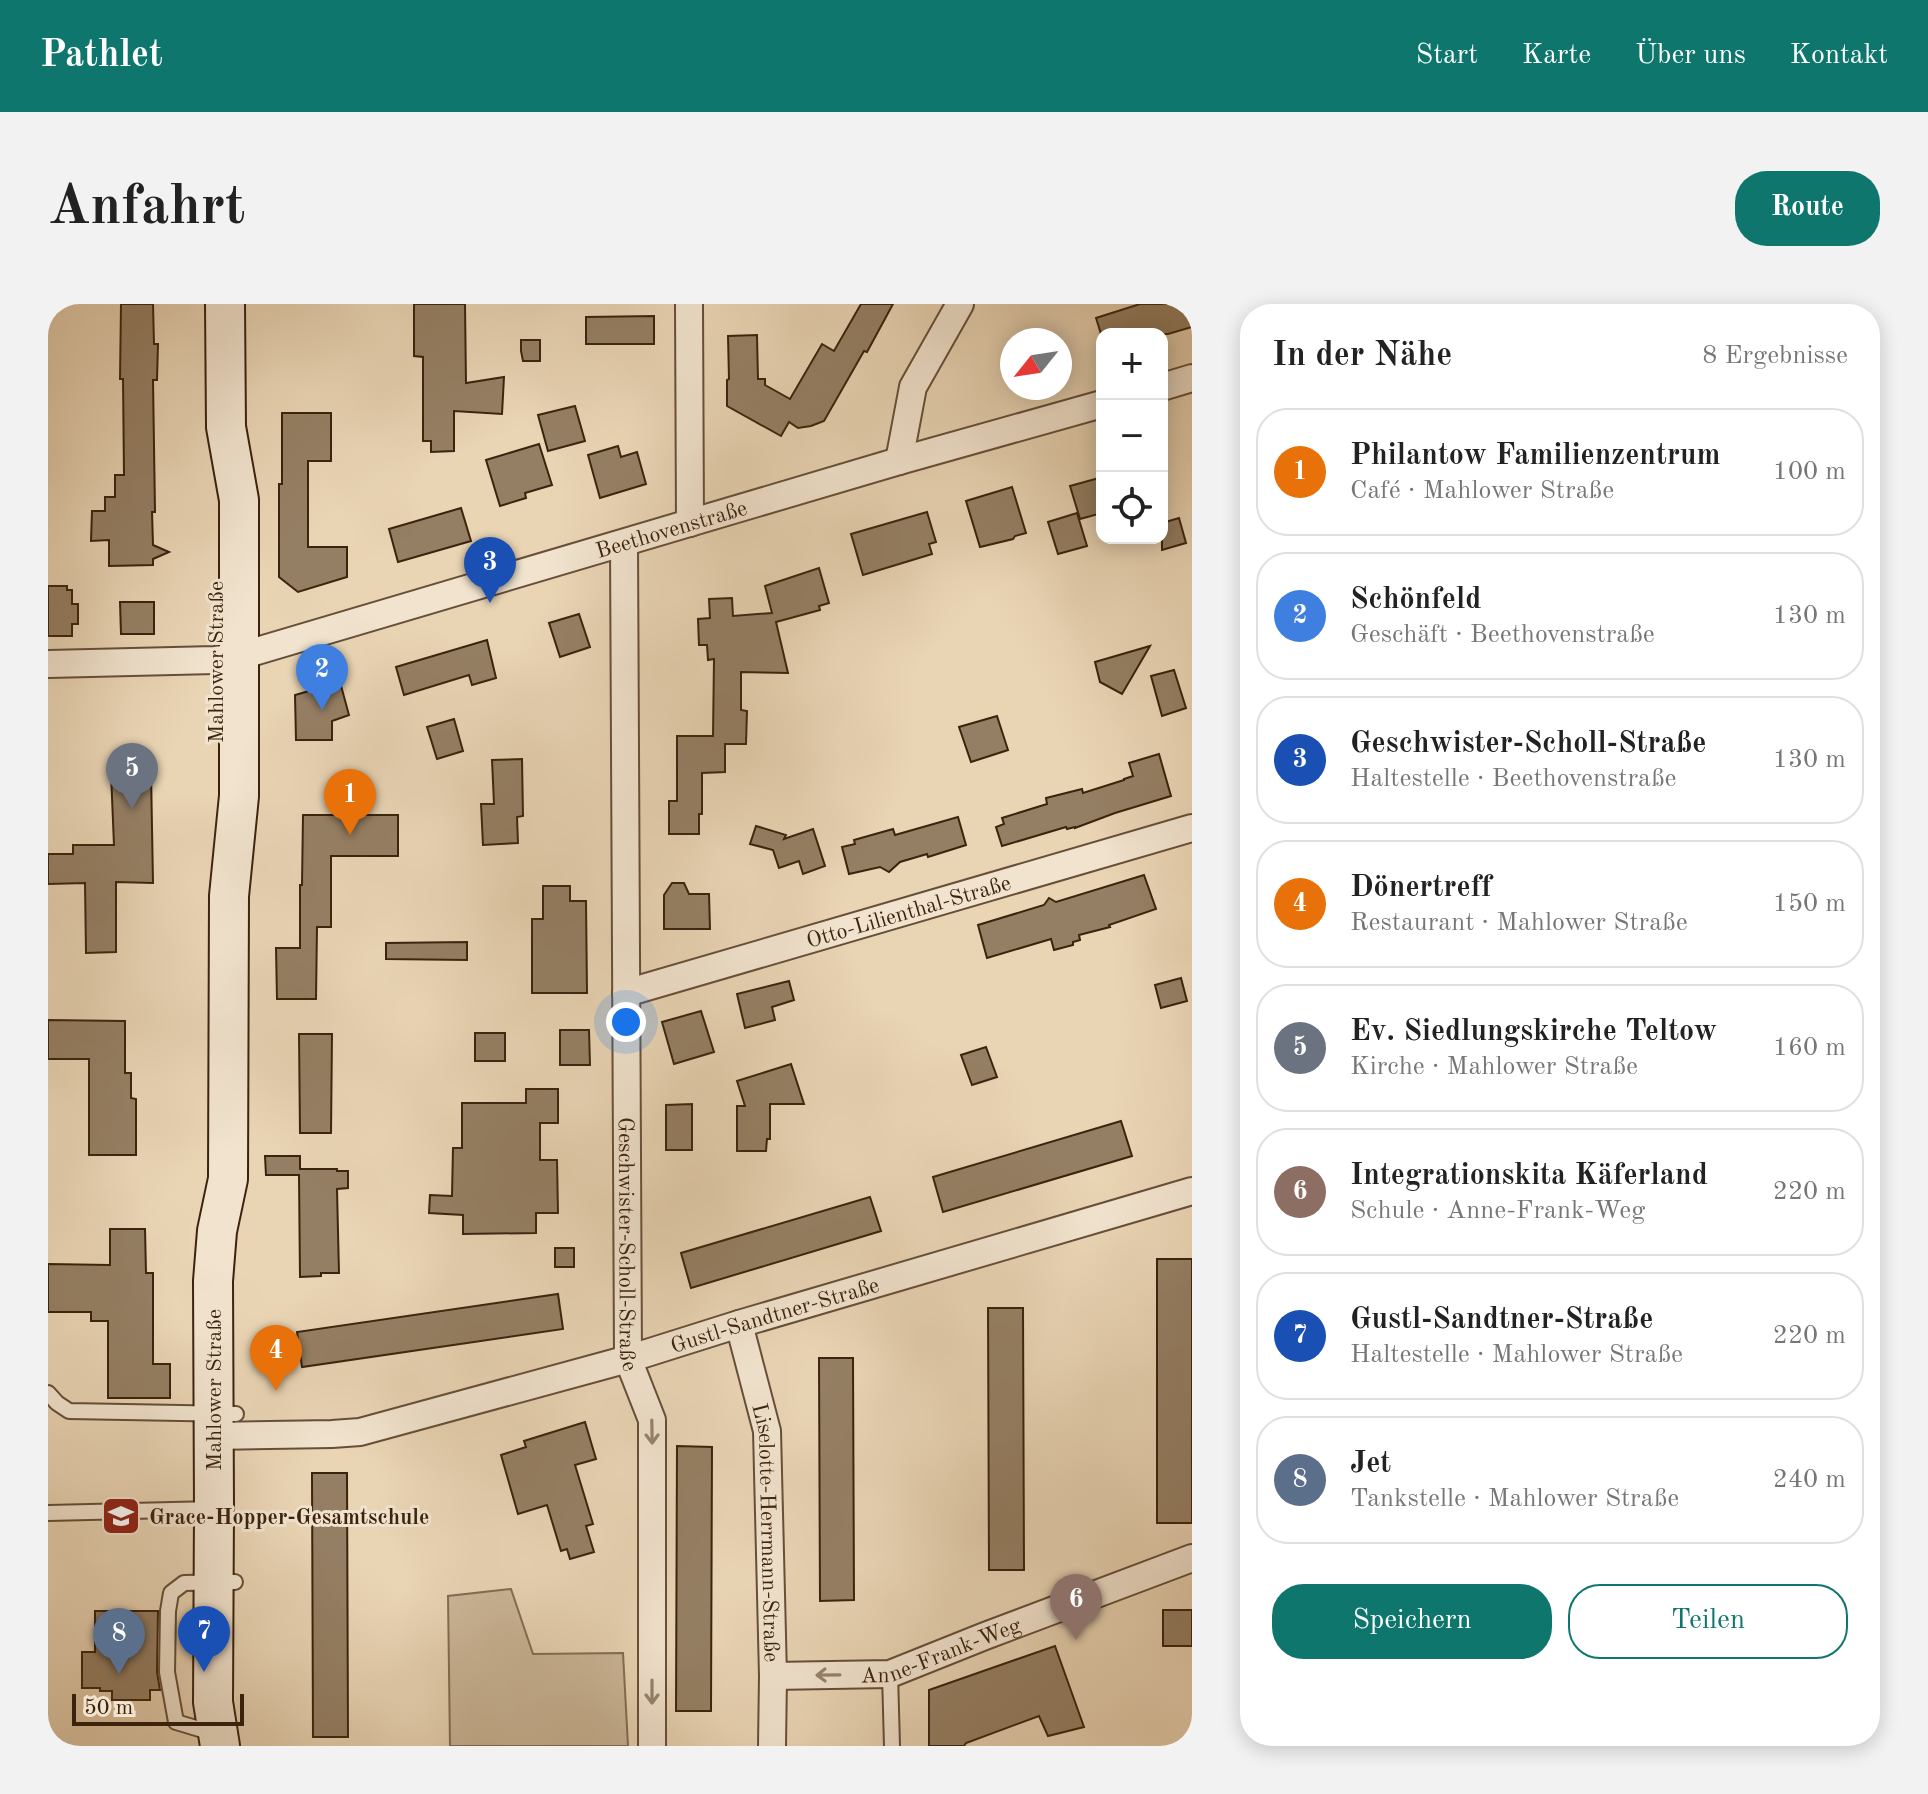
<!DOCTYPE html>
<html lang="de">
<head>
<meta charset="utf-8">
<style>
	:root { --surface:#fff; --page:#f2f2f2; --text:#222; --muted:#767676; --line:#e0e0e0; --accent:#0f766e }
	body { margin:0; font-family:"Old Standard TT",serif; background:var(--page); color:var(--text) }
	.controls { position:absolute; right:24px; top:24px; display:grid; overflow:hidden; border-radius:16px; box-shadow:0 4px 20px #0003 }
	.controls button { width:72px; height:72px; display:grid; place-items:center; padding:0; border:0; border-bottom:2px solid var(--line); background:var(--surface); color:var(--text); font:40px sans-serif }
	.compass { position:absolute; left:952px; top:24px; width:72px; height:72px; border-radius:50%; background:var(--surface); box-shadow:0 4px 20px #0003; rotate:240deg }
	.scale { position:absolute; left:24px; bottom:20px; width:172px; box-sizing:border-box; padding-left:8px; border:4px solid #3b230e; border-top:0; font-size:22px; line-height:28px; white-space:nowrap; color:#3b230e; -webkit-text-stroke:6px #f1e3ce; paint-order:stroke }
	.you { position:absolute; left:578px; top:718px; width:28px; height:28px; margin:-20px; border:6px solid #fff; border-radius:50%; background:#1a73e8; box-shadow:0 0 0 12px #1a73e833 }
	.badge { display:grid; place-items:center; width:52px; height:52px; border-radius:50%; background:var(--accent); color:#fff; font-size:26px; font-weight:700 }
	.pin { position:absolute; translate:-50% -66px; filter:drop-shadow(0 2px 4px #0008) }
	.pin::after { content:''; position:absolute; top:42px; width:28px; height:24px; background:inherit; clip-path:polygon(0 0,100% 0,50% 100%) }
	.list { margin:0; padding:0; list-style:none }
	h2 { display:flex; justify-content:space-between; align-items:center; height:104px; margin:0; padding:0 32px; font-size:34px }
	h2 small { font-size:26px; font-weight:400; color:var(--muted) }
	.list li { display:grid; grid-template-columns:52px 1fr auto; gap:24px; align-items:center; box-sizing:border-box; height:128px; margin:0 16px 16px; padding:0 16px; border:2px solid var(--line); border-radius:32px }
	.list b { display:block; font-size:30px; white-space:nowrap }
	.list p { margin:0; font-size:26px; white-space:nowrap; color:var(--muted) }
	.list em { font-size:26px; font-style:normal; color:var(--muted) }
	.actions { display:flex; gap:16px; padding:24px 32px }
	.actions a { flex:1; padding:18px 0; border:2px solid var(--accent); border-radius:32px; text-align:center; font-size:28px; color:var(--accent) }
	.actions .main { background:var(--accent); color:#fff }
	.icon { flex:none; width:44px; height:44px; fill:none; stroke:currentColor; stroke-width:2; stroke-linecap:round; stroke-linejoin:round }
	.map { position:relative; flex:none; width:1144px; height:1442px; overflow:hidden; border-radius:32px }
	header { display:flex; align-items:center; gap:48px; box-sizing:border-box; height:112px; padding:0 40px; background:var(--accent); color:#fff }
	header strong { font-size:38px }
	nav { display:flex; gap:44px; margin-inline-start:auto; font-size:28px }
	.intro { display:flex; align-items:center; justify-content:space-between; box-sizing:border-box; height:192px; padding:0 48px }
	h1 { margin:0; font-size:56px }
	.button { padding:20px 36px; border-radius:32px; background:var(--accent); color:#fff; font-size:28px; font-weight:700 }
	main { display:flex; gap:48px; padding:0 48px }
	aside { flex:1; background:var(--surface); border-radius:32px; box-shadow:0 4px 20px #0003 }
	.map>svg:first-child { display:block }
</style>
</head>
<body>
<header>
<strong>Pathlet</strong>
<nav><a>Start</a><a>Karte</a><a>Über uns</a><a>Kontakt</a></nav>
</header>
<div class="intro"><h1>Anfahrt</h1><a class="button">Route</a></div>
<main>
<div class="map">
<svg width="1144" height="1442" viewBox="0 0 1144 1442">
	<rect width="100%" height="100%" fill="#e9d4b4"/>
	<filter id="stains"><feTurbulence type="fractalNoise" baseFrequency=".0025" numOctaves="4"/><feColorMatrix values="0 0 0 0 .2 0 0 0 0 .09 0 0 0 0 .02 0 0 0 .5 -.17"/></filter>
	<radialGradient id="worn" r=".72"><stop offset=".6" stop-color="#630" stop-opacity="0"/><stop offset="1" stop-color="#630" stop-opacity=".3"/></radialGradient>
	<!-- green -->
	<polygon fill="#cbb698" stroke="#836c53" stroke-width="2" points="463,1285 485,1350 575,1349 580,1442 402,1442 400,1292"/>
	<!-- building -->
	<g fill="#957f64" stroke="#3b230e" stroke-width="2">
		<polygon points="73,0 105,0 106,40 110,40 109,76 105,76 107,208 104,208 105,241 121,248 105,255 105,261 61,262 61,236 43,237 44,207 57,207 57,193 67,193 67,171 76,171 75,75 72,75"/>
		<polygon points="366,0 417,0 418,79 456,73 454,110 406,107 406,147 383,148 383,137 375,137 375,53 366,52"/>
		<polygon points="813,0 845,0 819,48 816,47 776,117 763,122 750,124 741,118 733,132 679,102 679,76 681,75 680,32 709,31 710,75 717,75 717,81 742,95 774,40 786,47"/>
		<polygon points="1092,0 1144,0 1144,23 1120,30 1053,30 1048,14"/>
		<polygon points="606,12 606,40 538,40 538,13"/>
		<polygon points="473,36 492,36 492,57 475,57 473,47"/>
		<polygon points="527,102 537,137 500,147 490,111"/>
		<polygon points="234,109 283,109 283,157 260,157 260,243 299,243 299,273 250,288 231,273 231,180 234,180"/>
		<polygon points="491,140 504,181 477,189 478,194 452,202 438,156"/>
		<polygon points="570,142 573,153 589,148 598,180 552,194 540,151"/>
		<polygon points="1051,174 1054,184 1054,209 1032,215 1022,182"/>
		<polygon points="964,183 978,229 967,232 965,235 932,243 918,197"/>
		<polygon points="413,204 423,237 350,258 341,225"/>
		<polygon points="879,208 888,238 881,240 884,250 815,271 803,230"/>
		<polygon points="1029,209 1039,242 1010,250 1000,218"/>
		<polygon points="1131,214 1138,239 1114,246 1114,219"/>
		<polygon points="771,264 781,299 771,302 772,306 728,318 740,369 693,368 693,406 699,407 698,440 677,440 677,468 654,469 654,510 651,510 651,530 621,530 621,497 629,497 629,432 665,432 666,355 660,356 659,341 651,341 650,315 662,314 661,295 684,294 685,312 724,309 717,282"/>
		<polygon points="0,282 19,282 19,286 24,286 24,300 30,300 30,320 24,320 24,332 0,332"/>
		<polygon points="72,298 106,298 106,330 73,330"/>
		<polygon points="531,310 542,343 512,353 501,319"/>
		<polygon points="439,336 448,374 424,381 421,371 356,391 348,363"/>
		<polygon points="1102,342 1074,390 1052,378 1047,358"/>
		<polygon points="1126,366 1138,404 1114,412 1103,372"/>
		<polygon points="292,378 301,411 284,417 284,436 248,436 247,391"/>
		<polygon points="949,412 960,446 923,458 911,423"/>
		<polygon points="406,415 415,447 389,455 379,423"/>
		<polygon points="1111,450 1123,492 1067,509 1027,524 1027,523 1019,525 1018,523 954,542 948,523 956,520 954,514 999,500 998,494 1034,485 1035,489 1076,476 1076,475 1085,472 1081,459"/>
		<polygon points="474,455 475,512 469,513 470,539 435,541 433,500 446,500 444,456"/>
		<polygon points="103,468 105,579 68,578 68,648 38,649 37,579 0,580 0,550 25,550 25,541 66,541 63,469"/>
		<polygon points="255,511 350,511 350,552 283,552 283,623 269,623 268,695 229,695 228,644 252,644 252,581 254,581"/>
		<polygon points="910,513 918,541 880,553 879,550 852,558 841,568 832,563 801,570 794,543 807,540 806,536 845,525 847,531"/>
		<polygon points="708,522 738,531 736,535 765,525 777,562 755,570 751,557 731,564 725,546 702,540"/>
		<polygon points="1096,571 1108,605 1061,621 1062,623 1031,631 1032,636 1025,638 1025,641 1006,646 1003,635 939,654 930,621 996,601 1001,594 1008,598"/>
		<polygon points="624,579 636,579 641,590 661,590 662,625 616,625 616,591"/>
		<polygon points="495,582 522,582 522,597 538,597 539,689 484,689 484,615 495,615"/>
		<polygon points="419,638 419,656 338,655 338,639"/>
		<polygon points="1133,674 1139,697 1113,704 1107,681"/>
		<polygon points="741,677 746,696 724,703 727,716 697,724 689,690"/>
		<polygon points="653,707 666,748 626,760 614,718"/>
		<polygon points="0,716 77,717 77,769 83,769 83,794 88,795 88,851 41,851 41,755 0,755"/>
		<polygon points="512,726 541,726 542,761 512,761"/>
		<rect x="427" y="729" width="30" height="28"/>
		<polygon points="251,730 284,730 283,829 252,829"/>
		<polygon points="938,743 949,773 924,781 913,751"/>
		<polygon points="743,760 756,800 722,800 722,835 719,835 718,847 689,847 689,802 697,802 689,777"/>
		<polygon points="478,785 510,785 510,819 492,819 492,856 509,856 510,909 488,909 488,929 415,930 415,911 381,909 382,891 404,892 405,844 414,844 414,799 478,799"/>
		<polygon points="644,800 644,846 618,846 618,801"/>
		<polygon points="1073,817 1084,852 895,908 885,873"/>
		<polygon points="217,852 252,852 252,865 289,865 289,867 300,867 300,884 289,885 291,969 273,969 273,972 252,973 251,871 218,871"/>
		<polygon points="822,893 833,927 643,984 633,949"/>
		<polygon points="62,925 97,925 98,969 105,969 105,1060 122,1060 122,1094 60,1094 60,1017 43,1017 43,1008 0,1008 0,960 62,961"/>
		<rect x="507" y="944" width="19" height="19"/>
		<rect x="1109" y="955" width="35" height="264"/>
		<polygon points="510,990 515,1025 254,1063 249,1028"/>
		<polygon points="940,1004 975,1004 976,1266 941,1266"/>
		<polygon points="771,1054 805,1054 806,1296 772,1297"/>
		<polygon points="537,1118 548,1155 527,1161 545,1220 538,1222 546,1248 522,1255 519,1245 513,1247 499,1201 470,1210 453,1151 478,1143 476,1137"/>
		<polygon points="629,1142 664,1143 663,1407 628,1407"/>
		<polygon points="264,1169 299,1169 300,1433 265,1433"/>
		<rect x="1115" y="1306" width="29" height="36"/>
		<polygon points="47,1307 110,1307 109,1368 112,1386 102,1386 102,1396 64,1396 64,1387 52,1387 52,1384 34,1384 34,1348 47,1348"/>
		<polygon points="1007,1342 1036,1423 1000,1432 991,1412 918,1439 916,1442 881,1442 881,1386"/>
	</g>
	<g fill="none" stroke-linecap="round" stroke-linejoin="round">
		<defs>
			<g id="lane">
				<polyline points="0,1089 9,1099 21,1107 188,1110"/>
				<polyline points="0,1209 166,1205"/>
				<polyline points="842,1370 844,1442"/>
				<polyline points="168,1430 128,1418 119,1368 120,1307 123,1289 136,1279 187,1278"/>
			</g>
			<g id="street">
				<polyline points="641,0 642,219"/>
				<polyline points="1114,83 1144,74"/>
				<polyline points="851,157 865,83 912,0"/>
				<path id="s1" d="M576,240l4,815 24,61v326"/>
				<path id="s2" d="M0,360l167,-4 25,-4 659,-195 203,-57"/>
				<path id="s3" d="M578,689l566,-165"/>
				<path id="s4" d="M691,1020l28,107 6,245 -1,70"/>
				<path id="s5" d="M165,1132l119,-2 28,-2 268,-73 111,-35 453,-133"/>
				<path id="s6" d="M725,1372l117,-2 95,-38 207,-78"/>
			</g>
			<polyline id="secondary" points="172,1442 165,1398 166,1205 165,977 169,927 180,875 181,592 191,492 191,196 178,123 177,0"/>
		</defs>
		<!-- lane casing -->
		<use href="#lane" stroke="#664f38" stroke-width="18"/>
		<!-- street casing -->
		<use href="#street" stroke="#664f38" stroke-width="30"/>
		<!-- secondary casing -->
		<use href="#secondary" stroke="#3b230e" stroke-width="42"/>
		<!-- lane -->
		<use href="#lane" stroke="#f1e3ce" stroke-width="14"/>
		<!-- street -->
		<use href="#street" stroke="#f1e3ce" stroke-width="26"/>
		<!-- secondary -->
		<use href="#secondary" stroke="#f1e3ce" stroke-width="38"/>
	</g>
	<!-- one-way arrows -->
	<defs><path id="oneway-shaft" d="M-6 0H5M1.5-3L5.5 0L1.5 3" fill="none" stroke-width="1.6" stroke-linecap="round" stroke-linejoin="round" transform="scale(2)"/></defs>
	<g stroke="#96836e">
		<use href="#oneway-shaft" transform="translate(604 1128) rotate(89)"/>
		<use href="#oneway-shaft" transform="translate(780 1371) rotate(179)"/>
		<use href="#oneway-shaft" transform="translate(604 1388) rotate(90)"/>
	</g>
	<!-- icons -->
	<defs>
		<symbol id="school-square" viewBox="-11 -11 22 22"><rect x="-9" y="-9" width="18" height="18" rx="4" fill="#8f2418" stroke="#f1e3ce"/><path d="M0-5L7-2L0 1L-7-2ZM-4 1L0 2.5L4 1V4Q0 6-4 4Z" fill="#fff"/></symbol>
	</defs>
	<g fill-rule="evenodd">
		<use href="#school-square" x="51" y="1190" width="44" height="44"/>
	</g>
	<g text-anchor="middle" stroke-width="6" stroke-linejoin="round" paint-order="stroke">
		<!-- street labels -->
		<g font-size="22" fill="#3b230e" stroke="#f1e3ce">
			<text dy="8" stroke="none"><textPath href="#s2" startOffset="642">Beethovenstraße</textPath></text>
			<text transform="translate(167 358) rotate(-90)" y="8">Mahlower Straße</text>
			<text dy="8" stroke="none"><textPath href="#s3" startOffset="294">Otto-Lilienthal-Straße</textPath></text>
			<text dy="8" stroke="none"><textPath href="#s1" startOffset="700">Geschwister-Scholl-Straße</textPath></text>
			<text dy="8" stroke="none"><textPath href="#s5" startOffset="578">Gustl-Sandtner-Straße</textPath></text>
			<text transform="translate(165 1086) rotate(-90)" y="8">Mahlower Straße</text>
			<text dy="8" stroke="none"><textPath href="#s4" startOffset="212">Liselotte-Herrmann-Straße</textPath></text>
			<text dy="8" stroke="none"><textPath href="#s6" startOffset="172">Anne-Frank-Weg</textPath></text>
		</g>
		<!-- poi labels -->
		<g font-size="22" font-weight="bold" fill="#3b230e" stroke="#f1e3ce" text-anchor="start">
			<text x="101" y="1220">Grace-Hopper-Gesamtschule</text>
		</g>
	</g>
	<rect width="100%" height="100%" filter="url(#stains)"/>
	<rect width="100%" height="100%" fill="url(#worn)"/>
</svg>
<div class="controls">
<button>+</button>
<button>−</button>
<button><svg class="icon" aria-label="locate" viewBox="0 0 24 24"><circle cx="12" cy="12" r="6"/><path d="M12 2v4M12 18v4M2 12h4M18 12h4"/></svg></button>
</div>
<svg class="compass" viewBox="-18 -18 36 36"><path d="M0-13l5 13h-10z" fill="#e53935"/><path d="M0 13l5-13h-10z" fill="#767676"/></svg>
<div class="scale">50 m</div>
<div class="you"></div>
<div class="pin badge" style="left:302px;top:531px;background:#e8710a">1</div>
<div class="pin badge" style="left:274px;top:406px;background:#3f7fe0">2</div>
<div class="pin badge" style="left:442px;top:299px;background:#1a4fb4">3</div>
<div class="pin badge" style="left:228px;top:1087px;background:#e8710a">4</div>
<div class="pin badge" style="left:84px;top:505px;background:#6b7280">5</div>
<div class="pin badge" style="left:1028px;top:1336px;background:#8d6e63">6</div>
<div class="pin badge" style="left:156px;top:1368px;background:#1a4fb4">7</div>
<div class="pin badge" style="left:71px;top:1370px;background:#5c6f8a">8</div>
</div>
<aside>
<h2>In der Nähe<small>8 Ergebnisse</small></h2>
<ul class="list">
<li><span class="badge" style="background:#e8710a">1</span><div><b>Philantow Familienzentrum</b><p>Café · Mahlower Straße</p></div><em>100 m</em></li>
<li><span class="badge" style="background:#3f7fe0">2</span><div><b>Schönfeld</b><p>Geschäft · Beethovenstraße</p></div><em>130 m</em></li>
<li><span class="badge" style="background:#1a4fb4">3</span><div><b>Geschwister-Scholl-Straße</b><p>Haltestelle · Beethovenstraße</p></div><em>130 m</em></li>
<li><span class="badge" style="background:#e8710a">4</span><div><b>Dönertreff</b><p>Restaurant · Mahlower Straße</p></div><em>150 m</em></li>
<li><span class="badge" style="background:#6b7280">5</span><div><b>Ev. Siedlungskirche Teltow</b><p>Kirche · Mahlower Straße</p></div><em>160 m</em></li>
<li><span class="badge" style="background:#8d6e63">6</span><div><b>Integrationskita Käferland</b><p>Schule · Anne-Frank-Weg</p></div><em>220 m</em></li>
<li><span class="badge" style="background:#1a4fb4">7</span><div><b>Gustl-Sandtner-Straße</b><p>Haltestelle · Mahlower Straße</p></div><em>220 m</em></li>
<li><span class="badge" style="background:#5c6f8a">8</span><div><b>Jet</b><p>Tankstelle · Mahlower Straße</p></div><em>240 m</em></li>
</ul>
<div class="actions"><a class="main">Speichern</a><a>Teilen</a></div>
</aside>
</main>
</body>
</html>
